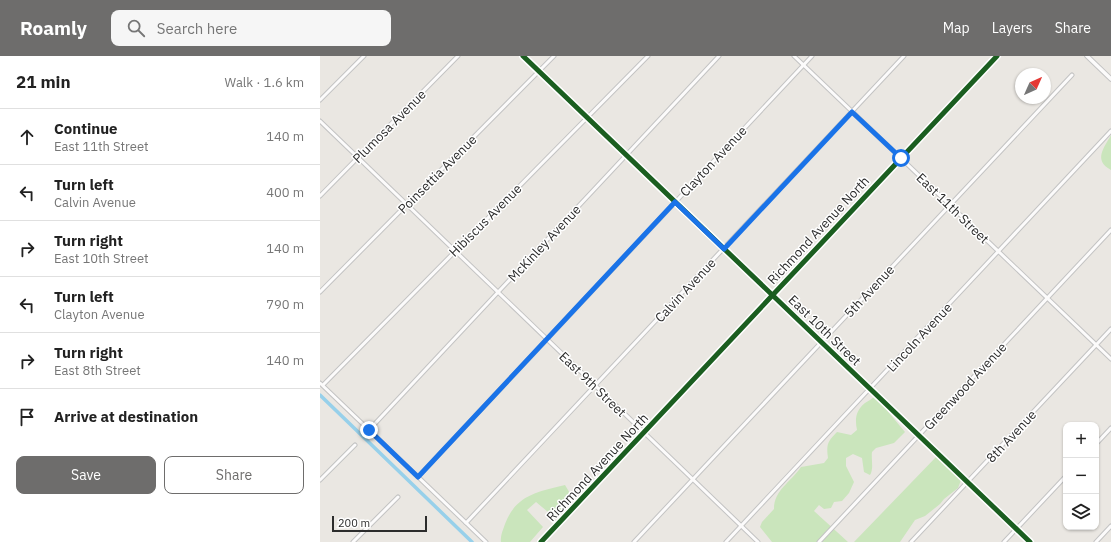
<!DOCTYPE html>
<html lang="en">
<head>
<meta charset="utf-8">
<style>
	:root { --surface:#fff; --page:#f6f6f6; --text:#222; --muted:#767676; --line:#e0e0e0; --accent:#6e6d6c }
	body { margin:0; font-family:"IBM Plex Sans",sans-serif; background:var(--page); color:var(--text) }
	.controls { position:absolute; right:12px; bottom:12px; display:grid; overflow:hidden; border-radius:8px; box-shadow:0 1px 3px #0004 }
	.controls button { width:36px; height:36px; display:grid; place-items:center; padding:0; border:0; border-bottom:1px solid var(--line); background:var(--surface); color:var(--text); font:20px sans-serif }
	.compass { position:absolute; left:695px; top:12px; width:36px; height:36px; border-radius:50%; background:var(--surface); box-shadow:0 1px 3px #0004; rotate:45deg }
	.scale { position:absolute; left:12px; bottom:10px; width:95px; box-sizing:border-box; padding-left:4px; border:2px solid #2c2c2c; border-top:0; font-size:11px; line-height:14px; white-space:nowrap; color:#2c2c2c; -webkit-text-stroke:3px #fff; paint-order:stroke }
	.stop { position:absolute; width:12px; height:12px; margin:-9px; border:3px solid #1a73e8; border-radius:50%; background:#fff }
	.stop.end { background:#1a73e8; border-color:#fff; box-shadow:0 1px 4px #0008 }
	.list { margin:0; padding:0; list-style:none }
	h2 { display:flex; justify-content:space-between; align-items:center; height:52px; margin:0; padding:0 16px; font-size:17px }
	h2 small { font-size:13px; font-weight:400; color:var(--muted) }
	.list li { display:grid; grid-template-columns:26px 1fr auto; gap:12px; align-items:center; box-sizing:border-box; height:56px; padding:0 16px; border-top:1px solid var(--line) }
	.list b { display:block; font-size:15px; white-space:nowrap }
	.list p { margin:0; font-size:13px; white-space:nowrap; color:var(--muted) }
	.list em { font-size:13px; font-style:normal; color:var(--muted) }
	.actions { display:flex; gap:8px; padding:12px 16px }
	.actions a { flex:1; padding:9px 0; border:1px solid var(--accent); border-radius:8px; text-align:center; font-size:14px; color:var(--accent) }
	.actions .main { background:var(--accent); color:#fff }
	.icon { flex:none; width:22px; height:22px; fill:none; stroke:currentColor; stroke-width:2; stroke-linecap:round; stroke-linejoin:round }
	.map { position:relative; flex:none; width:791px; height:486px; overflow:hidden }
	header { display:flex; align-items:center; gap:24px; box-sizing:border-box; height:56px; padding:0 20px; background:var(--accent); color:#fff }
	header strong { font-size:19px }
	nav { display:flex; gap:22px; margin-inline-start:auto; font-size:14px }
	.search { width:280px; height:36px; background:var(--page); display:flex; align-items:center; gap:10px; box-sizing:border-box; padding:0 14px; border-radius:8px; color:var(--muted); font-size:15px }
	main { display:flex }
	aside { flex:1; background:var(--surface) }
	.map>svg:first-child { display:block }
</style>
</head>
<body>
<header>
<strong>Roamly</strong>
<div class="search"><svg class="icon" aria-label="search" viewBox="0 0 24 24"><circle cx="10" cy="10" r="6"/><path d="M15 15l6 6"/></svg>Search here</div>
<nav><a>Map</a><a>Layers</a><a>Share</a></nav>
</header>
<main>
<aside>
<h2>21 min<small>Walk · 1.6 km</small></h2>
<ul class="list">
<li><svg class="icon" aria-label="ahead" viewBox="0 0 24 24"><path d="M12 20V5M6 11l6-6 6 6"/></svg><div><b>Continue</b><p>East 11th Street</p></div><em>140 m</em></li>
<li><svg class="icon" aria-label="left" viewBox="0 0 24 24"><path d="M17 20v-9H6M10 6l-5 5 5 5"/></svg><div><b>Turn left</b><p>Calvin Avenue</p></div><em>400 m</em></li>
<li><svg class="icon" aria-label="right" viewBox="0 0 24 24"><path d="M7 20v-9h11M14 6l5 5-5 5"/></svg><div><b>Turn right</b><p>East 10th Street</p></div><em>140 m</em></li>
<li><svg class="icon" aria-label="left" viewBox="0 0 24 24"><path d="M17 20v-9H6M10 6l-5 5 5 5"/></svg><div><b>Turn left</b><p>Clayton Avenue</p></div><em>790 m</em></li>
<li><svg class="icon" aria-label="right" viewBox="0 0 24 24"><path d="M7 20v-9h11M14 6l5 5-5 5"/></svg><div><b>Turn right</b><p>East 8th Street</p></div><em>140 m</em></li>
<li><svg class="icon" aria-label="arrive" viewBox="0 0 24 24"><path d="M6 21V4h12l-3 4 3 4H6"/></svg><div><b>Arrive at destination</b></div></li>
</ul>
<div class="actions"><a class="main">Save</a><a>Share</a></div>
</aside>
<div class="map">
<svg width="791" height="486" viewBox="0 0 791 486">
	<rect width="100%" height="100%" fill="#eae7e2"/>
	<!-- green -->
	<g fill="#cae5bc">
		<path d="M791,79v35c-18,-10 -7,-22 0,-35z"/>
		<path d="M555,340l30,36 -11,11 -18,5 -4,4c-1,7 2,17 -2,23l-6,-3 -2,-14 -9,-4 -7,4v8l8,16 -5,11 -7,8 -8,1 -3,6 -7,1 -5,-4 -5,6 34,31h-76l-12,-15 2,-5 12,-13c0,-19 17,-27 27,-42l23,-4 4,-5c-2,-14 0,-17 9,-26l14,3 6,-5c-2,-10 -2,-19 8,-27 3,-2 7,-4 10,-7z"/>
		<polygon points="617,400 641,424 638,432 624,443 620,448 605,460 595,464 580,486 534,486"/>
		<path d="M245,429l6,10 -7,12 -10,10 -18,-15 -9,8 16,17 -13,15h-29c-1,-6 2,-12 4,-18 11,-29 32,-32 60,-39z"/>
	</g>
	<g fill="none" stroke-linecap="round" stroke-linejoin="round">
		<!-- canal -->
		<polyline stroke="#97d0ea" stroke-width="3.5" points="0,339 152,486"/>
		<defs>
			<g id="minor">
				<polyline points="203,0 710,486"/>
				<polyline points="474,0 791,303"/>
				<polyline points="0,44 44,0"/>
				<polyline points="0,65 438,486"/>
				<polyline points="0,140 138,0"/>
				<polyline points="0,236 234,0"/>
				<polyline points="0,327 166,486"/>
				<polyline points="3,329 328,0"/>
				<polyline points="49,374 399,0"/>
				<polyline points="776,388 791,372"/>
				<polyline points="98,421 492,0"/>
				<polyline points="0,424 35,389"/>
				<polyline points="146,467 584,0"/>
				<polyline points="33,486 78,441"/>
				<polyline points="314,486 752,19"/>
				<polyline points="406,486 791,75"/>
				<polyline points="499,486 791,174"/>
				<polyline points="591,486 791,273"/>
				<polyline points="684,486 746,420"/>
				<polyline points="776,486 791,470"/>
			</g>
			<g id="tertiary">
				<polyline points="767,0 791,23"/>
				<polyline points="221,486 677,0"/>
			</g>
		</defs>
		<!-- minor casing -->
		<use href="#minor" stroke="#c3c3c3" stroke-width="5"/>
		<!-- tertiary casing -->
		<use href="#tertiary" stroke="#c3c3c3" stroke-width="5.5"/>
		<!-- minor -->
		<use href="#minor" stroke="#fcfbfb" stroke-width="3"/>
		<!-- tertiary -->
		<use href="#tertiary" stroke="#fcfbfb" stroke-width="3.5"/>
		<defs>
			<g id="cycleway">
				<polyline points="203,0 710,486"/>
				<polyline points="221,486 677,0"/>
			</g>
		</defs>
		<!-- cycleway casing -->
		<use href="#cycleway" stroke="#fff" stroke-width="8"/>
		<!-- cycleway -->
		<use href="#cycleway" stroke="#1b5e20" stroke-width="5"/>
	</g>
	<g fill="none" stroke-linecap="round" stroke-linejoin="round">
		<!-- route -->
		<polyline stroke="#1a73e8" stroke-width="5" points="49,374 98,421 355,146 404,193 532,56 581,102"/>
	</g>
	<g text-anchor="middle" stroke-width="3" stroke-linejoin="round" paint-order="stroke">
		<!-- street labels -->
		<g font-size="13" fill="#2c2c2c" stroke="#fff">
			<text transform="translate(69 70) rotate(-45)" y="5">Plumosa Avenue</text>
			<text transform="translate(393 105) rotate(-47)" y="5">Clayton Avenue</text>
			<text transform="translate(117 118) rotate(-45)" y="5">Poinsettia Avenue</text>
			<text transform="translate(633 152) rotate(44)" y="5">East 11th Street</text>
			<text transform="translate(165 164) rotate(-45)" y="5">Hibiscus Avenue</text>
			<text transform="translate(498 174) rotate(-47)" y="5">Richmond Avenue North</text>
			<text transform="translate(224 187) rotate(-47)" y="5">McKinley Avenue</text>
			<text transform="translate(365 234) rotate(-47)" y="5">Calvin Avenue</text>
			<text transform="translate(549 235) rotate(-47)" y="5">5th Avenue</text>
			<text transform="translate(505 274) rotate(44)" y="5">East 10th Street</text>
			<text transform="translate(599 281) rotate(-47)" y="5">Lincoln Avenue</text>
			<text transform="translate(273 328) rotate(44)" y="5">East 9th Street</text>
			<text transform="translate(645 330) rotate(-47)" y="5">Greenwood Avenue</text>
			<text transform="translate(691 380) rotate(-47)" y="5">8th Avenue</text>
			<text transform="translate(277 411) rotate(-47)" y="5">Richmond Avenue North</text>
		</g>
	</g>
</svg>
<div class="controls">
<button>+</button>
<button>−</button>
<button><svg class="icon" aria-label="layers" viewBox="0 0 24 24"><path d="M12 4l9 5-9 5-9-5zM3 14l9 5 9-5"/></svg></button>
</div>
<svg class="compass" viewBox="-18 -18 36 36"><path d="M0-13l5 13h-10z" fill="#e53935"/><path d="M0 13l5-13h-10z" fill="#767676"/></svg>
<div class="scale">200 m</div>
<div class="stop" style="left:581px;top:102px"></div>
<div class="stop end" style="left:49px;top:374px"></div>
</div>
</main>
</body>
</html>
